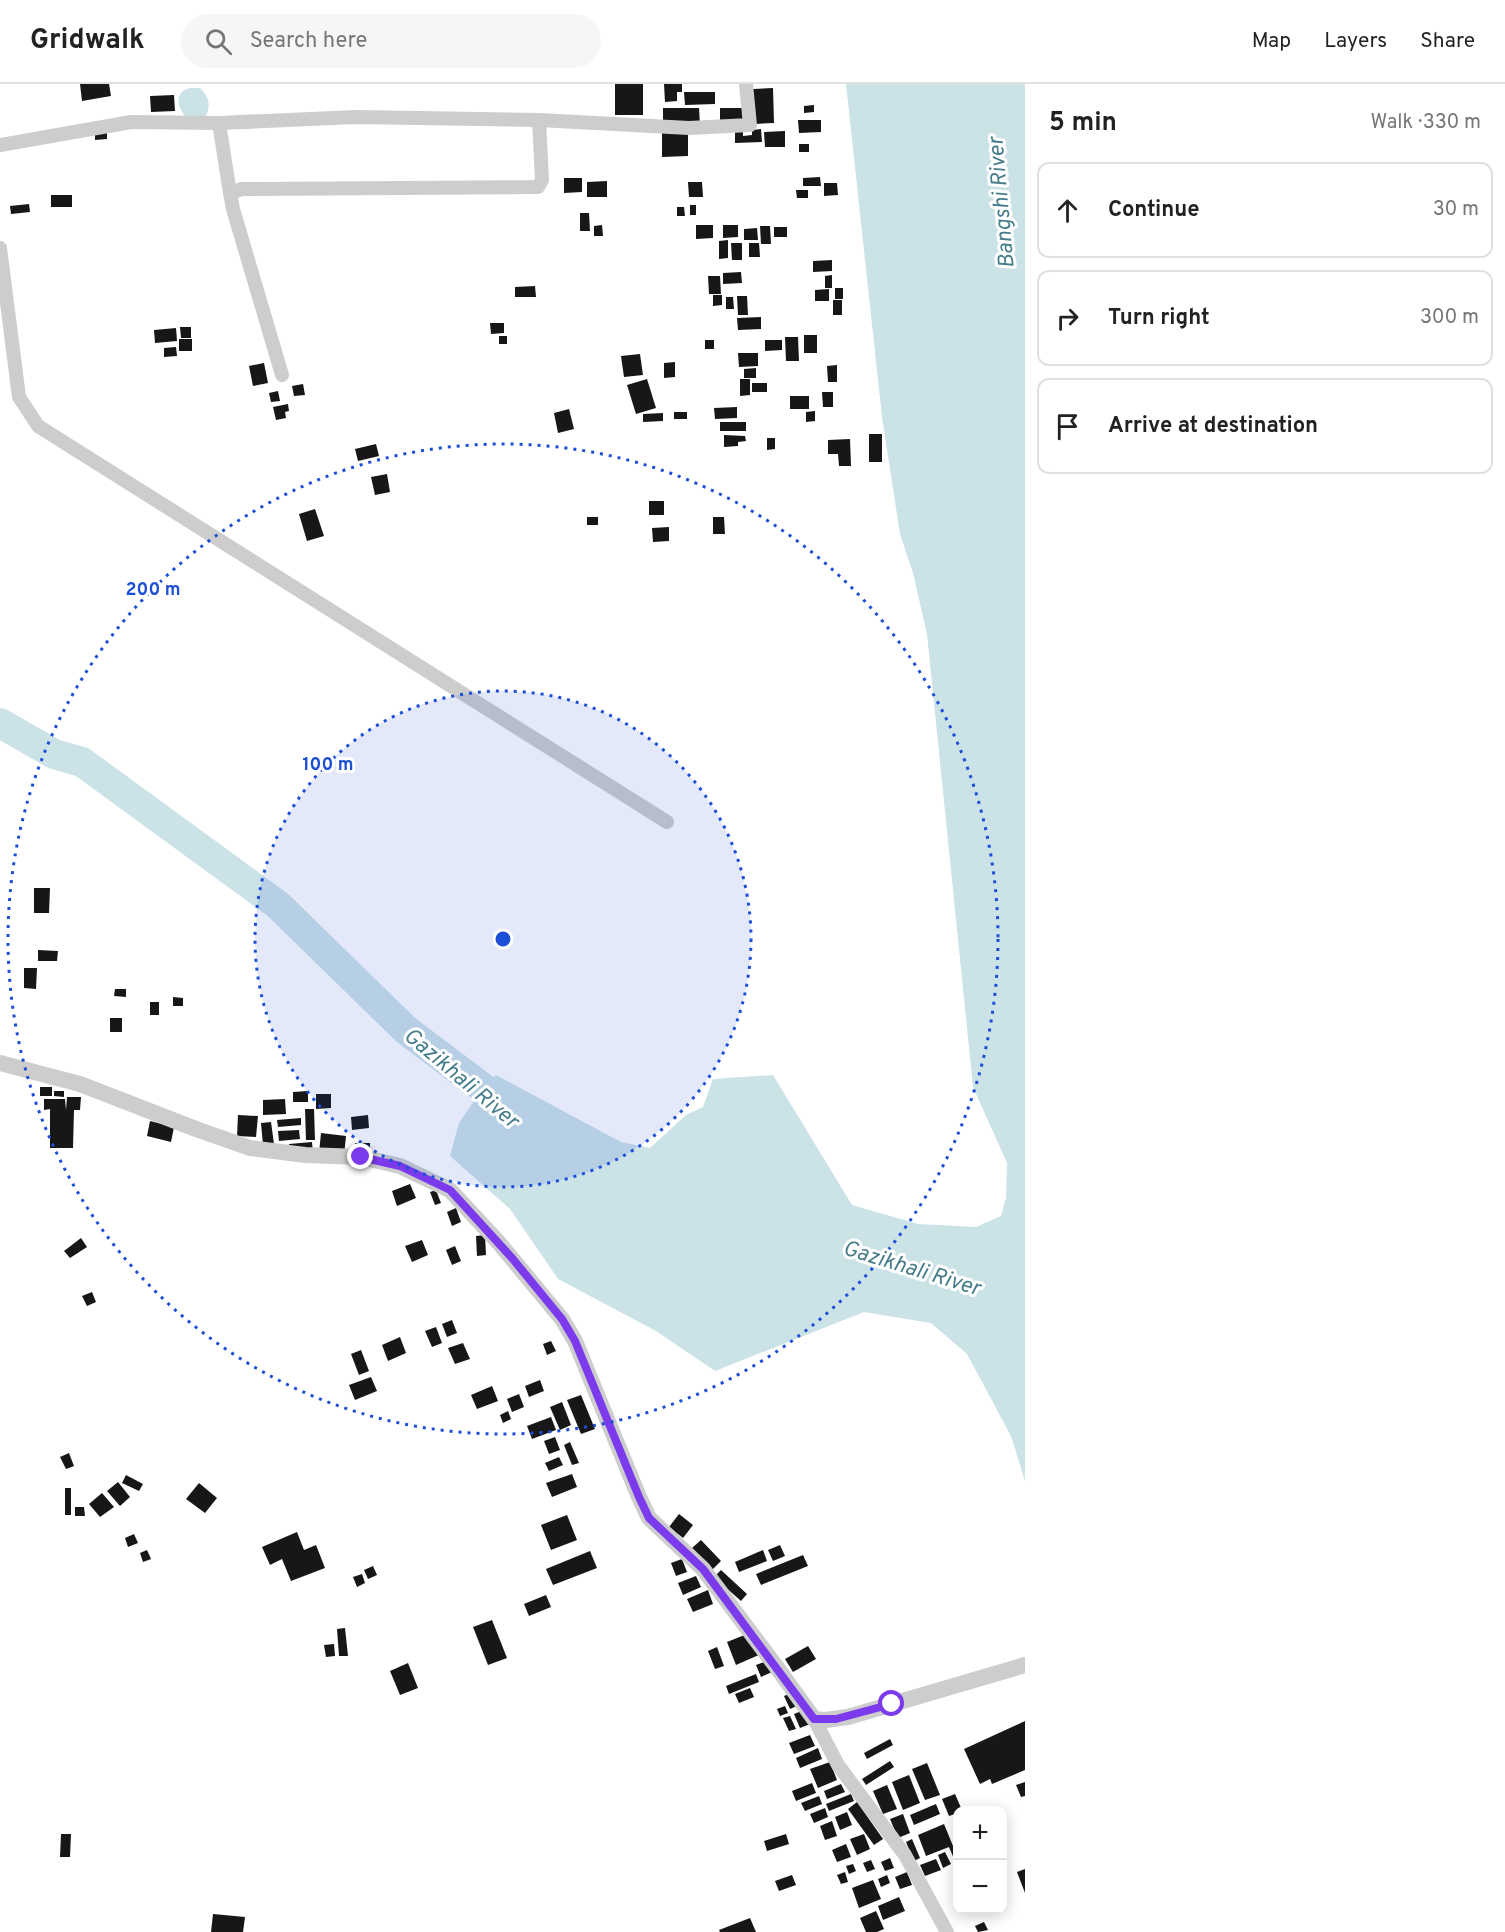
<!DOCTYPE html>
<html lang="en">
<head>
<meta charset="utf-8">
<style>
	:root { --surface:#fff; --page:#f6f6f6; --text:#222; --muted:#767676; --line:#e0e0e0 }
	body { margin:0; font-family:Overpass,sans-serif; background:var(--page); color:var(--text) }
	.controls { position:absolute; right:18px; bottom:18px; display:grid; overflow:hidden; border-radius:12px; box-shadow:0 3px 15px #0003 }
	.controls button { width:54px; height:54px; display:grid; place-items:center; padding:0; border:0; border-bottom:2px solid var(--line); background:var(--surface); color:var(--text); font:30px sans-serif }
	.stop { position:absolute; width:18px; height:18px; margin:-14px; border:4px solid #7c3aed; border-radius:50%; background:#fff }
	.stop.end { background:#7c3aed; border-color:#fff; box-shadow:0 2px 6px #0008 }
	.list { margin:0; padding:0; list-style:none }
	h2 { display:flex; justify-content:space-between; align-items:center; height:78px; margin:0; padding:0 24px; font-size:26px }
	h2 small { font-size:20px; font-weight:400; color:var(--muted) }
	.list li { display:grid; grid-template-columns:39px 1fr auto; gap:18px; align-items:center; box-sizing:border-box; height:96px; margin:0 12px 12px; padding:0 12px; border:2px solid var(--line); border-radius:12px }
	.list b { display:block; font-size:22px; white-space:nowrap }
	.list em { font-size:20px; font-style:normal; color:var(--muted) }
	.icon { flex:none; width:33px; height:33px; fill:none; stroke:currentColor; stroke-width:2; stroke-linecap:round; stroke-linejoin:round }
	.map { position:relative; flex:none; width:1025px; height:1848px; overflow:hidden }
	header { display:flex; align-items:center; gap:36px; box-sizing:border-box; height:84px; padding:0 30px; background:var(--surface); border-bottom:2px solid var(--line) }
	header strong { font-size:28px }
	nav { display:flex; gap:33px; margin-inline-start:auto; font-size:21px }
	.search { width:420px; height:54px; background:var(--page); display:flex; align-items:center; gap:15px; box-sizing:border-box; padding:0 21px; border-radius:33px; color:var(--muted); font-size:22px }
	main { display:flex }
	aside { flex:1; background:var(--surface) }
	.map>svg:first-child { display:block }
</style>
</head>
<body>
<header>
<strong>Gridwalk</strong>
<div class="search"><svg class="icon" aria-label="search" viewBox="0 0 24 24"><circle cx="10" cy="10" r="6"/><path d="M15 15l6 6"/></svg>Search here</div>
<nav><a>Map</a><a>Layers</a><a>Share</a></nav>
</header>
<main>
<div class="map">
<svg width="1025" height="1848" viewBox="0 0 1025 1848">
	<rect width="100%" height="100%" fill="#fff"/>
	<!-- water -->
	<g fill="#cbe2e7">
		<polygon points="846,0 1025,0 1025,1397 1011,1352 967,1270 931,1239 864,1228 715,1287 656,1247 558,1195 510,1125 450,1072 459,1039 483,1004 496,991 621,1058 650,1064 686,1031 703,1023 713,995 773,991 852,1121 918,1140 976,1143 1001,1132 1006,1114 1007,1079 973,1003 927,550 913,489 900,450 882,333"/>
		<path d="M190,4h10c9,9 11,16 6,28l-17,4c-11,-9 -17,-28 1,-32z"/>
	</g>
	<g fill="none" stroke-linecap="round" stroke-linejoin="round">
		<!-- river -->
		<polyline stroke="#cbe2e7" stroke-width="30" points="0,639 54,670 82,678 278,821 406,946 483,1004 513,1033"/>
	</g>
	<!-- building -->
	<g fill="#171717">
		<polygon points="80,0 109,0 111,12 82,17"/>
		<rect x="615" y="0" width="28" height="31"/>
		<polygon points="664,0 682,0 682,8 677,8 677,17 665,18"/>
		<polygon points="773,4 774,39 754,40 753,5"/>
		<polygon points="684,8 715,8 715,20 685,21"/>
		<polygon points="174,11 175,27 151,28 150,12"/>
		<polygon points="814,21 814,28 804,29 804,22"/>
		<polygon points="663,24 699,24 700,41 663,41"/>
		<polygon points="720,24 743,24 744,39 720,39"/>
		<polygon points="798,36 821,36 821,48 799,49"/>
		<polygon points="95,44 107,44 107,55 95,56"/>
		<polygon points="761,45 762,58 735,59 735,46 743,46 743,52 752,51 752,46"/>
		<polygon points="785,47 785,63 765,63 764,48"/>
		<polygon points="688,48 688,72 662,73 662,49"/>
		<rect x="799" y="60" width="10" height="8"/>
		<polygon points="820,93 821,102 803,102 803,94"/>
		<polygon points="564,94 582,94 582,108 564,109"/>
		<polygon points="607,97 607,113 587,113 587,98"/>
		<polygon points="688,98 702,98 703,113 689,113"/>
		<polygon points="824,99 837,99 838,111 824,112"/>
		<polygon points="796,106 808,106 808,114 797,114"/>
		<rect x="51" y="111" width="21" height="12"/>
		<polygon points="29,120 30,128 11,130 10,122"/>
		<rect x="690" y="121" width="6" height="10"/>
		<polygon points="677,123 684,123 685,132 677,132"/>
		<polygon points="580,129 589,129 590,147 580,147"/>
		<polygon points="602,141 603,152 594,152 594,142"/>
		<polygon points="696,141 713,141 713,154 696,155"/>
		<polygon points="723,141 738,141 738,153 723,154"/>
		<polygon points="760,142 770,142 771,160 761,160"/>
		<rect x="774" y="143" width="13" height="10"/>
		<polygon points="757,144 758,156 744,156 744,145"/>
		<polygon points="728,156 728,174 719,175 719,157"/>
		<polygon points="731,159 742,159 742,176 732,176"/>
		<polygon points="749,159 759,159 760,173 749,173"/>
		<polygon points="832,176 832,187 813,188 813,177"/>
		<polygon points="741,188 742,199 723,200 723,189"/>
		<polygon points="832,191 832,204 825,204 825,192"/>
		<polygon points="708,192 720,192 721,210 709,210"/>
		<polygon points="535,202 536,213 515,213 515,203"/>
		<rect x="835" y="204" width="8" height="11"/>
		<polygon points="829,205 829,217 815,217 815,206"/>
		<polygon points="713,211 722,211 722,221 713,222"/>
		<polygon points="737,212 747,212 748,231 738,231"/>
		<polygon points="726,213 733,213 734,225 726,225"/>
		<rect x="833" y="216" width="9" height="15"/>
		<polygon points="761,233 761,245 738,246 737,234"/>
		<polygon points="490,239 504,239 504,249 491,250"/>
		<polygon points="180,243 191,243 191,254 181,254"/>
		<polygon points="176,244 177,257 155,259 154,246"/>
		<rect x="804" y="251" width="13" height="18"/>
		<rect x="499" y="252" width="8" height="8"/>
		<polygon points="785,253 798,253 799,277 786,277"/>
		<rect x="179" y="255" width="13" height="12"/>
		<rect x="705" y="256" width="9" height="9"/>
		<polygon points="765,256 782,256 782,266 765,267"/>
		<polygon points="176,263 177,272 164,273 164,264"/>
		<polygon points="738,269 758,269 758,282 739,283"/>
		<polygon points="640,270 643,291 624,293 621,272"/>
		<polygon points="675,278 675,293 664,294 664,279"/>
		<polygon points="264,279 268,299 253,302 249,282"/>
		<polygon points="837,281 837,298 828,298 827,282"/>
		<polygon points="756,284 756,294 744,294 744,285"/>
		<polygon points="647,295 656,324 636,330 627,301"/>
		<polygon points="740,295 750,295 750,311 740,312"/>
		<rect x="752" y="299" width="15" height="9"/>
		<polygon points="303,300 305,311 294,312 292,302"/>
		<polygon points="278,307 280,317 271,318 269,309"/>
		<polygon points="822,308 833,308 833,323 823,323"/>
		<rect x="790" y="312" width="19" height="13"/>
		<polygon points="288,320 289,327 285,328 286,334 276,336 273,323"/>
		<polygon points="737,323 737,334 715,335 714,324"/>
		<polygon points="569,325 574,345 558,349 554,329"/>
		<polygon points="815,327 815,337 806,338 806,328"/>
		<rect x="674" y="328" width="13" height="7"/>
		<polygon points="663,329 663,337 643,338 643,330"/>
		<rect x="720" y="338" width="26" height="9"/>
		<rect x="869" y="350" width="13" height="28"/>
		<polygon points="724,351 745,352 746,357 738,358 738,362 724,363"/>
		<polygon points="767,354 775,354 775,365 767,366"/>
		<polygon points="850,355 851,382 839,382 838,370 828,370 828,356"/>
		<polygon points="376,360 379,372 358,377 355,365"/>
		<polygon points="387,390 390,408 375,411 371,393"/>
		<rect x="649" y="417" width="15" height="14"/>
		<polygon points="315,425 324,452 307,457 299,430"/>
		<rect x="587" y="433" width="11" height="8"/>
		<polygon points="713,433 724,433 725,450 713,450"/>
		<polygon points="669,443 669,457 653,458 652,444"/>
		<polygon points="34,804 50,804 49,829 34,829"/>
		<polygon points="38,866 58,867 57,877 38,877"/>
		<polygon points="24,884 37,884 36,905 24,904"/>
		<polygon points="115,905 126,905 126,913 114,912"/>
		<polygon points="173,913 183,914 183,922 173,922"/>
		<rect x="150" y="918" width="9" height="13"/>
		<rect x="110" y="934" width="12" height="14"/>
		<rect x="40" y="1003" width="12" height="9"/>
		<polygon points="54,1007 64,1007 64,1013 54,1012"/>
		<polygon points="308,1007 308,1018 293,1018 293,1008"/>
		<polygon points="316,1010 331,1010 331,1024 316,1025"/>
		<polygon points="67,1013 81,1013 80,1026 74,1026 73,1064 50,1064 50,1025 44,1026 44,1015 65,1015 66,1026"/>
		<polygon points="285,1015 286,1030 263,1031 263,1016"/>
		<polygon points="305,1025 314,1025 315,1056 306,1056"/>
		<polygon points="238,1031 258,1032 256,1053 237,1052"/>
		<polygon points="368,1031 369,1044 352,1046 351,1033"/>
		<polygon points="301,1034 301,1041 278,1043 277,1036"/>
		<polygon points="150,1037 174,1043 171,1058 147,1052"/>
		<polygon points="271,1038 274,1060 263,1061 261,1039"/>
		<polygon points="299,1046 300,1055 279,1057 278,1047"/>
		<polygon points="321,1049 346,1052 344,1072 319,1069"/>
		<polygon points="312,1058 313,1069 290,1071 289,1060"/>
		<rect x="355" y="1059" width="15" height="16"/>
		<polygon points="410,1100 416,1114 397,1122 392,1107"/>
		<polygon points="436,1106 441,1119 435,1121 430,1108"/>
		<polygon points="456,1124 461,1138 452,1142 447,1128"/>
		<polygon points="485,1151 486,1171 477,1172 476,1152"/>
		<polygon points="81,1154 87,1163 70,1174 64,1167"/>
		<polygon points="422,1156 428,1171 412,1178 405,1162"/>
		<polygon points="455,1162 461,1177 452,1181 446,1166"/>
		<polygon points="92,1208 96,1218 87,1222 82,1212"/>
		<polygon points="452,1236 457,1249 447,1253 442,1240"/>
		<polygon points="436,1243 442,1259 432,1263 425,1247"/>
		<polygon points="400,1253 406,1269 388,1277 382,1261"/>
		<polygon points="551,1257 556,1267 547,1271 543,1260"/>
		<polygon points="463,1259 470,1275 455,1280 448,1264"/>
		<polygon points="361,1266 369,1287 359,1291 351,1270"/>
		<polygon points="371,1293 377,1307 355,1316 349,1301"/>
		<polygon points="540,1296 544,1307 529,1313 525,1302"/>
		<polygon points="492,1302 498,1317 477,1325 471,1311"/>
		<polygon points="519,1310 524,1323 512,1328 507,1315"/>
		<polygon points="581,1311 595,1345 581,1350 567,1316"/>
		<polygon points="562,1318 571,1341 560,1346 550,1323"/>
		<polygon points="508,1327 511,1335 503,1339 500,1331"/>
		<polygon points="551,1333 556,1346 532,1355 527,1342"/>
		<polygon points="555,1353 560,1366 549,1370 544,1357"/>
		<polygon points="570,1358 579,1379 572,1381 564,1361"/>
		<polygon points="69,1369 74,1382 66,1385 60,1373"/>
		<polygon points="559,1373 563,1381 549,1387 545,1379"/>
		<polygon points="572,1390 577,1403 552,1413 546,1399"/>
		<polygon points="126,1391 143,1400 139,1407 122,1399"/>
		<polygon points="118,1398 130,1413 120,1422 107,1407"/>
		<polygon points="199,1399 217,1414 205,1429 186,1415"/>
		<rect x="65" y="1404" width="6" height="27"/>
		<polygon points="102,1409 114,1423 100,1433 89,1420"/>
		<polygon points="75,1423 84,1423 85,1432 75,1432"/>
		<polygon points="679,1430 693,1441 683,1454 669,1443"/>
		<polygon points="567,1431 577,1456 551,1466 541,1441"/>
		<polygon points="297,1448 304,1466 316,1461 325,1484 291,1497 282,1475 270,1481 262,1463"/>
		<polygon points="134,1450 138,1459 128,1463 125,1454"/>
		<polygon points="701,1456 721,1477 712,1486 692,1464"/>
		<polygon points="780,1461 785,1472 773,1477 768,1466"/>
		<polygon points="147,1466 151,1475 143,1478 140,1469"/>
		<polygon points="763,1466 767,1477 739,1488 735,1478"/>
		<polygon points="590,1467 597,1484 553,1501 546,1485"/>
		<polygon points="803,1471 808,1482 761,1501 756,1490"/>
		<polygon points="682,1475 687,1488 676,1492 671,1479"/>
		<polygon points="373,1482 377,1491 368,1495 364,1486"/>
		<polygon points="721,1486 747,1510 741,1517 714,1493"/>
		<polygon points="362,1490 365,1499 357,1503 353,1493"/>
		<polygon points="696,1492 701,1503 683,1511 678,1499"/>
		<polygon points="708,1506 713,1520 693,1528 687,1515"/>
		<polygon points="546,1511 551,1523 529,1532 524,1520"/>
		<polygon points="492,1536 507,1574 488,1581 473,1543"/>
		<polygon points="345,1544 348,1572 339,1572 337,1545"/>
		<polygon points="752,1548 761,1570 736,1581 727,1558"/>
		<polygon points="334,1560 335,1572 326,1573 324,1561"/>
		<polygon points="808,1562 816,1575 793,1588 785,1575"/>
		<polygon points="717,1563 724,1582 715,1585 708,1567"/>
		<polygon points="767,1577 772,1588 761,1593 756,1581"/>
		<polygon points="408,1579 418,1604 400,1611 390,1587"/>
		<polygon points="756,1590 759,1598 729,1610 726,1602"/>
		<polygon points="750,1604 754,1613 739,1619 735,1610"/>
		<polygon points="794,1608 799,1621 790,1625 784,1612"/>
		<polygon points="785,1622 788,1629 780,1632 777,1625"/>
		<polygon points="804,1626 810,1640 800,1644 794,1630"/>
		<polygon points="790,1632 796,1645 789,1647 783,1634"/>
		<polygon points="1025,1637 1025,1686 992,1700 990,1695 980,1700 964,1665"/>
		<polygon points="810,1651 815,1662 794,1670 789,1659"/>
		<polygon points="890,1655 893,1661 867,1675 864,1669"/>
		<polygon points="818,1664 822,1675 800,1684 796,1674"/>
		<polygon points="890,1677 894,1683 866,1701 862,1695"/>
		<polygon points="830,1678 837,1696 818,1704 810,1685"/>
		<polygon points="927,1679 940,1711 925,1716 912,1685"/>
		<polygon points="909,1691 920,1719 903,1726 892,1698"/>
		<polygon points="1025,1698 1025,1712 1021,1713 1016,1701"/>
		<polygon points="812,1699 816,1709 796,1717 792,1707"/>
		<polygon points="841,1700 845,1708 827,1715 824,1707"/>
		<polygon points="887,1701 897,1725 883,1730 873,1707"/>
		<polygon points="851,1710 854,1717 829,1727 826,1720"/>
		<polygon points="955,1710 962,1726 958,1726 958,1729 949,1732 942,1715"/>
		<polygon points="819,1712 822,1720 805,1727 801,1719"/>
		<polygon points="857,1718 883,1755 874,1761 848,1725"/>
		<polygon points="936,1720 940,1730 914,1741 910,1731"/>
		<polygon points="825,1724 828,1733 814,1739 810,1730"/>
		<polygon points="847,1728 852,1741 840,1746 835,1733"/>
		<polygon points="903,1730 910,1749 898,1754 890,1735"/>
		<polygon points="832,1737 837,1752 825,1756 820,1742"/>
		<polygon points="944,1740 953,1762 958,1760 958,1776 955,1777 949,1763 926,1772 918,1751"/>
		<polygon points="61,1750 71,1750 70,1773 60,1773"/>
		<polygon points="786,1750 789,1760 767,1767 764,1757"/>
		<polygon points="864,1750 870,1765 857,1771 850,1755"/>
		<polygon points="912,1755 920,1774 914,1777 906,1758"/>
		<polygon points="846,1760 851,1773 837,1778 832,1766"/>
		<polygon points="945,1768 951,1780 943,1784 938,1771"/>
		<polygon points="890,1774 894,1784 885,1787 881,1778"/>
		<polygon points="936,1775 941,1786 925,1792 920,1781"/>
		<polygon points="871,1776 875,1785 867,1788 863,1779"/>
		<polygon points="853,1780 856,1787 849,1790 846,1782"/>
		<polygon points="1025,1785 1025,1809 1017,1788"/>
		<polygon points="845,1788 848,1798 841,1800 837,1791"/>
		<polygon points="907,1788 912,1801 900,1805 895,1793"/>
		<polygon points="792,1791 796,1801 779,1807 775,1797"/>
		<polygon points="887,1791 890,1799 881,1803 878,1795"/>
		<polygon points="873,1796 881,1815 859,1824 852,1804"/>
		<polygon points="899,1813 905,1827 883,1836 878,1822"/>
		<polygon points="876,1827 884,1845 877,1848 866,1848 860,1834"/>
		<polygon points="213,1830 245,1833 243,1848 211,1848"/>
		<polygon points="750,1834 756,1848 720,1848 719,1846"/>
		<polygon points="984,1838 988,1846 978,1848 975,1842"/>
	</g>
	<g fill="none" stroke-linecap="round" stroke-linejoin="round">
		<!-- minor -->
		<g stroke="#cdcdcd" stroke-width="14">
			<polyline points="219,39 230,109"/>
			<polyline points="0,61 131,38 219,39 356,33 539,36 689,44 750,41 746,0"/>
			<polyline points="0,164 19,313 38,342 667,738"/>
			<polyline points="282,291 233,125 230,109 242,105 538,103 542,96 539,36"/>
			<polyline points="814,1635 838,1681 905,1771 947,1848"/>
		</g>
		<!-- tertiary -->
		<polyline stroke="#cdcdcd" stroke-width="16" points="0,979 80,1000 196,1045 250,1064 305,1071 361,1073 400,1082 450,1106 499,1159 562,1235 575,1257 639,1413 649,1434 703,1485 778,1585 814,1635 825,1636 848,1633 1025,1581"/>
	</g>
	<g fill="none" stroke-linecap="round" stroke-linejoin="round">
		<!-- route -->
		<polyline stroke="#7c3aed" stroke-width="8" points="361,1073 400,1082 450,1106 512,1174 562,1235 575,1257 639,1413 649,1434 703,1485 814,1635 836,1635 892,1620"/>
	</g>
	<!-- distance rings -->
	<circle cx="503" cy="855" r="248" fill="#1d4ed8" fill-opacity=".12"/>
	<g fill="none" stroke="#1d4ed8" stroke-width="3" stroke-dasharray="3 6">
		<circle cx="503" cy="855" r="248"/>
		<circle cx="503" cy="855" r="495"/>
	</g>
	<g text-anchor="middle" stroke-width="6" stroke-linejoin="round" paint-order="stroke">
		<!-- water labels -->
		<g font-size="22" font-style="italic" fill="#467d8b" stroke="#fff">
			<text transform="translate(1000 119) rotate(-95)" y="8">Bangshi River</text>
			<text transform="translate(462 993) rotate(40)" y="8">Gazikhali River</text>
			<text transform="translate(912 1183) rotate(17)" y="8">Gazikhali River</text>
		</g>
	</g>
	<circle cx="503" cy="855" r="9" fill="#1d4ed8" stroke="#fff" stroke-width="3"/>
	<g font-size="18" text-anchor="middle" font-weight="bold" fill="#1d4ed8" stroke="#fff" stroke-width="6" stroke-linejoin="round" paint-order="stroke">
		<text x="153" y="511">200 m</text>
		<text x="328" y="686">100 m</text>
	</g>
</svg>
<div class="controls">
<button>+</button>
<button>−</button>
</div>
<div class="stop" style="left:892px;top:1620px"></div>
<div class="stop end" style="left:361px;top:1073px"></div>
</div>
<aside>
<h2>5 min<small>Walk · 330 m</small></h2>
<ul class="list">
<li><svg class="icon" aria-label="ahead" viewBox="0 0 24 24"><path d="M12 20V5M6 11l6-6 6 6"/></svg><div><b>Continue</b></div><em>30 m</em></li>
<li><svg class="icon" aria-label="right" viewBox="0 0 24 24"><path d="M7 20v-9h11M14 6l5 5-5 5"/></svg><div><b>Turn right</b></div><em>300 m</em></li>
<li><svg class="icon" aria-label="arrive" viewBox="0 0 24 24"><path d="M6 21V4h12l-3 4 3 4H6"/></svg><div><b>Arrive at destination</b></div></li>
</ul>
</aside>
</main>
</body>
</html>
